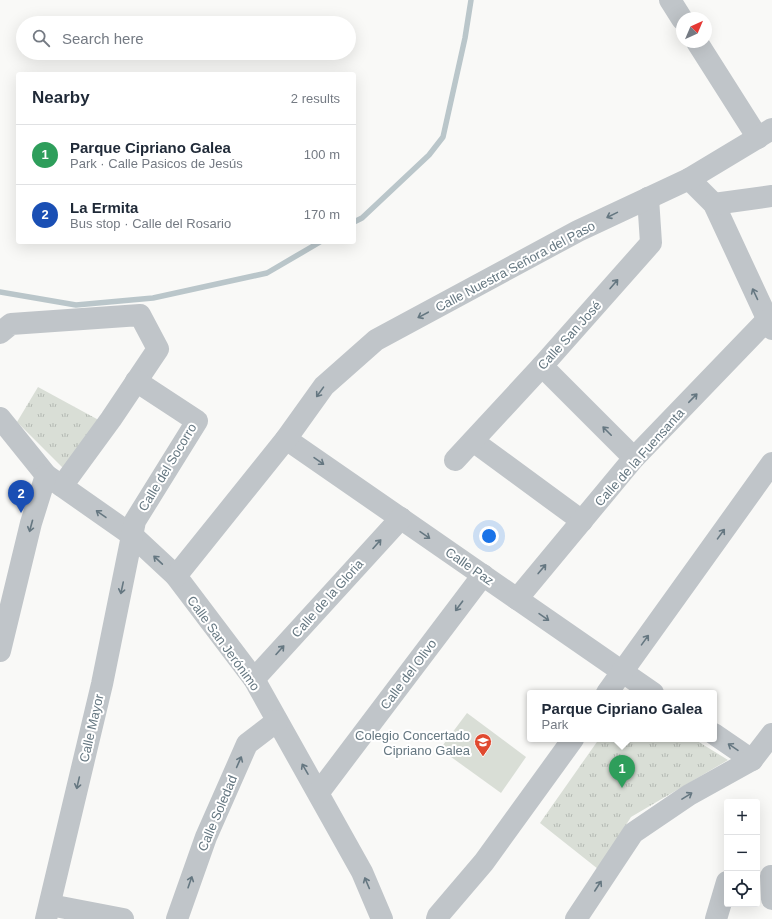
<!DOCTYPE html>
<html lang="en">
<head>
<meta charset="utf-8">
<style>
	:root { --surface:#fff; --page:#f2f2f3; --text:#1f2937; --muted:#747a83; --line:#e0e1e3; --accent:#d93025 }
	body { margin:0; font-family:Helvetica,sans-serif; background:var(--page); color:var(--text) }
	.controls { position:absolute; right:12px; bottom:12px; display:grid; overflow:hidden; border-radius:4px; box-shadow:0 4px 16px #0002 }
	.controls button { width:36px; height:36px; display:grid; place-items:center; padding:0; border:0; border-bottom:1px solid var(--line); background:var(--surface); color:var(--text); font:20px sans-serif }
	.compass { position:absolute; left:676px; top:12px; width:36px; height:36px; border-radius:50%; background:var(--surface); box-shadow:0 4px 16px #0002; rotate:44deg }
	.you { position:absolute; left:489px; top:536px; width:14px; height:14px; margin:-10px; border:3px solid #fff; border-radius:50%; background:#1a73e8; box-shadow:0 0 0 6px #1a73e833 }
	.badge { display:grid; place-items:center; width:26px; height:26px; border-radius:50%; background:var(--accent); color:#fff; font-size:13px; font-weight:700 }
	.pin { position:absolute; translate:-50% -33px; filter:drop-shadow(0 1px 2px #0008) }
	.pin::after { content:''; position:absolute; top:21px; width:14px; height:12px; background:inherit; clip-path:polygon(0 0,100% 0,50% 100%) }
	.popup { position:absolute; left:527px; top:690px; width:190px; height:52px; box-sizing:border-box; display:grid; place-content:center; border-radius:4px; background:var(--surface); filter:drop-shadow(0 1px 3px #0005); font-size:13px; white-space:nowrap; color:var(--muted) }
	.popup b { font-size:15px; color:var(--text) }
	.popup::after { content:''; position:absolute; left:50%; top:100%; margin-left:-8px; border:8px solid transparent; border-top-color:var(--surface) }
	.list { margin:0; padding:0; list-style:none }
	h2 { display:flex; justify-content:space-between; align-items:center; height:52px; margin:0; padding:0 16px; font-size:17px }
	h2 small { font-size:13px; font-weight:400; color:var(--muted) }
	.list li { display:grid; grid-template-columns:26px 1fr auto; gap:12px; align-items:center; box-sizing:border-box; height:60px; padding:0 16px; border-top:1px solid var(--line) }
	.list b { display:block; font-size:15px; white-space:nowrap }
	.list p { margin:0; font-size:13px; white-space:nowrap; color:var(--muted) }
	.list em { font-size:13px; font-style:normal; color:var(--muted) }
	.icon { flex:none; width:22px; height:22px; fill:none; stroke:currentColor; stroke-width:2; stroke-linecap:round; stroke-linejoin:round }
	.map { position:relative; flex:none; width:772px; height:919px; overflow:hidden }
	.search { position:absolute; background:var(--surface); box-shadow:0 4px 16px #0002; left:16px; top:16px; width:340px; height:44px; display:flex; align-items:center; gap:10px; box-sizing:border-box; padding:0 14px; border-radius:22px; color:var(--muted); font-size:15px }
	.panel { position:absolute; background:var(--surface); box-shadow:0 4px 16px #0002; left:16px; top:72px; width:340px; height:172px; border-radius:4px }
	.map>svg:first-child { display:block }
</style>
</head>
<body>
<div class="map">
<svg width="772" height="919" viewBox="0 0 772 919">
	<defs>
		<pattern id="grass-tufts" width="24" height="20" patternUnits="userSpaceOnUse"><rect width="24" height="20" fill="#d9ded6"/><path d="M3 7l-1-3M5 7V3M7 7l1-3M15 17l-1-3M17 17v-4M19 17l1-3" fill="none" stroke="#b4b9b3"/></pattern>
	</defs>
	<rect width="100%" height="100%" fill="#f9f9f7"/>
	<!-- grass -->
	<g fill="url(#grass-tufts)">
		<polygon points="38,387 106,424 69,474 17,422"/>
		<polygon points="599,739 694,739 728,760 631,817 598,869 540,823"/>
	</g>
	<!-- pitch -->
	<polygon fill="#d9ded6" points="467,713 526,757 501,793 440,749"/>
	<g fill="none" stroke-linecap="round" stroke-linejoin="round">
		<!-- stream -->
		<g stroke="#bac6ca" stroke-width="5.5">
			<polyline points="354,222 362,218 429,155 443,137 465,38 471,0"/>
			<polyline points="0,292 76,305 153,298 267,273 320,242"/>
		</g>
		<!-- minor -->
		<g stroke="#c0c5c9" stroke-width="22">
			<polyline points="670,0 682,19"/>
			<polyline points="697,42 758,138"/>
			<polyline points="689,179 714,204 772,329"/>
			<polyline points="714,204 772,196"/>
			<polyline points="0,333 11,324 140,315 158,349 111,419 62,486"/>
			<polyline points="542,366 634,458"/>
			<polyline points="0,418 46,475 133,536 176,576 254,679 362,872 382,919"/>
			<polyline points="286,439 653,693"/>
			<polyline points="473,441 582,521"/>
			<polyline points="455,460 542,366 651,243 648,198"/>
			<polyline points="176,576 286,439 324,386 376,340 578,231 689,179 772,129"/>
			<polyline points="517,599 634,458 767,320"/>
			<polyline points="0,651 31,523 46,475"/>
			<polyline points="254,679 401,518"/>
			<polyline points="607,693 772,463"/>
			<polyline points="714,734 752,760"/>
			<polyline points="319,792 483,575"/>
			<polyline points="771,876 772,899"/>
			<polyline points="50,905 123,919"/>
			<polyline points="46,919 102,684 135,521 197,421 136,381"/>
			<polyline points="177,919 206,837 247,744 277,721"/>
			<polyline points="437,919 438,916 484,862 573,739"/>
			<polyline points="576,919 633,833 689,795 752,760 772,734"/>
			<polyline points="716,919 727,882"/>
		</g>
	</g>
	<!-- one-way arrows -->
	<defs><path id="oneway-shaft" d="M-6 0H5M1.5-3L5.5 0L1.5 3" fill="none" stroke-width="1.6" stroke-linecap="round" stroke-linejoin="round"/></defs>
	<g stroke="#657781">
		<use href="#oneway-shaft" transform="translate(612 215) rotate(154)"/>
		<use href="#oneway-shaft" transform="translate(614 284) rotate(-49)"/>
		<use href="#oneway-shaft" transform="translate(755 294) rotate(-115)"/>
		<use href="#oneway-shaft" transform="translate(423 315) rotate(152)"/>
		<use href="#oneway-shaft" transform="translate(320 392) rotate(126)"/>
		<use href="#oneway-shaft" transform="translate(693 398) rotate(-46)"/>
		<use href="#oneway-shaft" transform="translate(607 431) rotate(-135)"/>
		<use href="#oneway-shaft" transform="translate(319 461) rotate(35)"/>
		<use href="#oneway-shaft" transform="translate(101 514) rotate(-145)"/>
		<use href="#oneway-shaft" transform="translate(31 526) rotate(105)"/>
		<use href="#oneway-shaft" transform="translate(721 534) rotate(-54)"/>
		<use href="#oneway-shaft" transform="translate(425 535) rotate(35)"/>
		<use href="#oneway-shaft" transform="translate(377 544) rotate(-48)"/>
		<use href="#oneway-shaft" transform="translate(158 560) rotate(-137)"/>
		<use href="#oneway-shaft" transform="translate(542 569) rotate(-50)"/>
		<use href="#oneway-shaft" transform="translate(122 588) rotate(102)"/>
		<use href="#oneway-shaft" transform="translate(459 606) rotate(127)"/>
		<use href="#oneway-shaft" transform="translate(544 617) rotate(35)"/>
		<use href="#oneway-shaft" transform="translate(645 640) rotate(-54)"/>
		<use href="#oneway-shaft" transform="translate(280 650) rotate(-48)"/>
		<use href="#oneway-shaft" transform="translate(733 747) rotate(-146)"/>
		<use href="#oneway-shaft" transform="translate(239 762) rotate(-66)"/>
		<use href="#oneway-shaft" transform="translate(305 769) rotate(-120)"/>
		<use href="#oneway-shaft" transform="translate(78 783) rotate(103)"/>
		<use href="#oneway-shaft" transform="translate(687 796) rotate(-32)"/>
		<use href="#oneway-shaft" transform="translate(190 882) rotate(-71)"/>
		<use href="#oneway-shaft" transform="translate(367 883) rotate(-113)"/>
		<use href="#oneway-shaft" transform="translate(598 886) rotate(-57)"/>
	</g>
	<!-- icons -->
	<defs>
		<symbol id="school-pin" viewBox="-11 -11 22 30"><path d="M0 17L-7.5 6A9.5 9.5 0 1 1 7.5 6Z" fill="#e0492f" stroke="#fff"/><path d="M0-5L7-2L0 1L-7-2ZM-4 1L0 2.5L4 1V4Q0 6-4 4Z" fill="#fff"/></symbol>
	</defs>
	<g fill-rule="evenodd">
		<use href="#school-pin" x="473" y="732" width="20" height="27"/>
	</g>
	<g text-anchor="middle" stroke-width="4" stroke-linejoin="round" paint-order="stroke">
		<!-- street labels -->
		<g font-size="13" fill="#657781" stroke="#fff">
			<text transform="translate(515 266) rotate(-28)" y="5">Calle Nuestra Señora del Paso</text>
			<text transform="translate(569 335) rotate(-48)" y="5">Calle San José</text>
			<text transform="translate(639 457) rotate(-48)" y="5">Calle de la Fuensanta</text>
			<text transform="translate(167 467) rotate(-59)" y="5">Calle del Socorro</text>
			<text transform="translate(470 566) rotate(35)" y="5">Calle Paz</text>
			<text transform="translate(327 598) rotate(-48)" y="5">Calle de la Gloria</text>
			<text transform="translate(224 643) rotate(54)" y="5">Calle San Jerónimo</text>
			<text transform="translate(408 674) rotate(-53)" y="5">Calle del Olivo</text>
			<text transform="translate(91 728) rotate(-77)" y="5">Calle Mayor</text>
			<text transform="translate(217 813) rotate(-67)" y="5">Calle Soledad</text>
		</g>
		<!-- poi labels -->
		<g font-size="13" fill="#657781" stroke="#fff" text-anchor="end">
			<text x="470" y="740">Colegio Concertado<tspan x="470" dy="15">Cipriano Galea</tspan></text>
		</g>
	</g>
</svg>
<div class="controls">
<button>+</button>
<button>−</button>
<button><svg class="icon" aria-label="locate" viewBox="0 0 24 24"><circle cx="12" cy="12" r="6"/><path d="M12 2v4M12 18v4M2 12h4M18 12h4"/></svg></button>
</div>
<svg class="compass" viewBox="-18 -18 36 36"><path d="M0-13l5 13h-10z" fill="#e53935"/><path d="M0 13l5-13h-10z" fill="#747a83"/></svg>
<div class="you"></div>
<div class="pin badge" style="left:622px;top:788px;background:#2e9e5b">1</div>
<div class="popup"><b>Parque Cipriano Galea</b>Park</div>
<div class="pin badge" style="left:21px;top:513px;background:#1a4fb4">2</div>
<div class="search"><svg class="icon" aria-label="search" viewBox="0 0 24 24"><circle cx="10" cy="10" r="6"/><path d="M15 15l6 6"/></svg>Search here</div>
<section class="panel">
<h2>Nearby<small>2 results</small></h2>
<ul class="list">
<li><span class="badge" style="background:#2e9e5b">1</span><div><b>Parque Cipriano Galea</b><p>Park · Calle Pasicos de Jesús</p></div><em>100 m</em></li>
<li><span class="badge" style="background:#1a4fb4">2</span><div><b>La Ermita</b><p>Bus stop · Calle del Rosario</p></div><em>170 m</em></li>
</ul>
</section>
</div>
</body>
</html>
